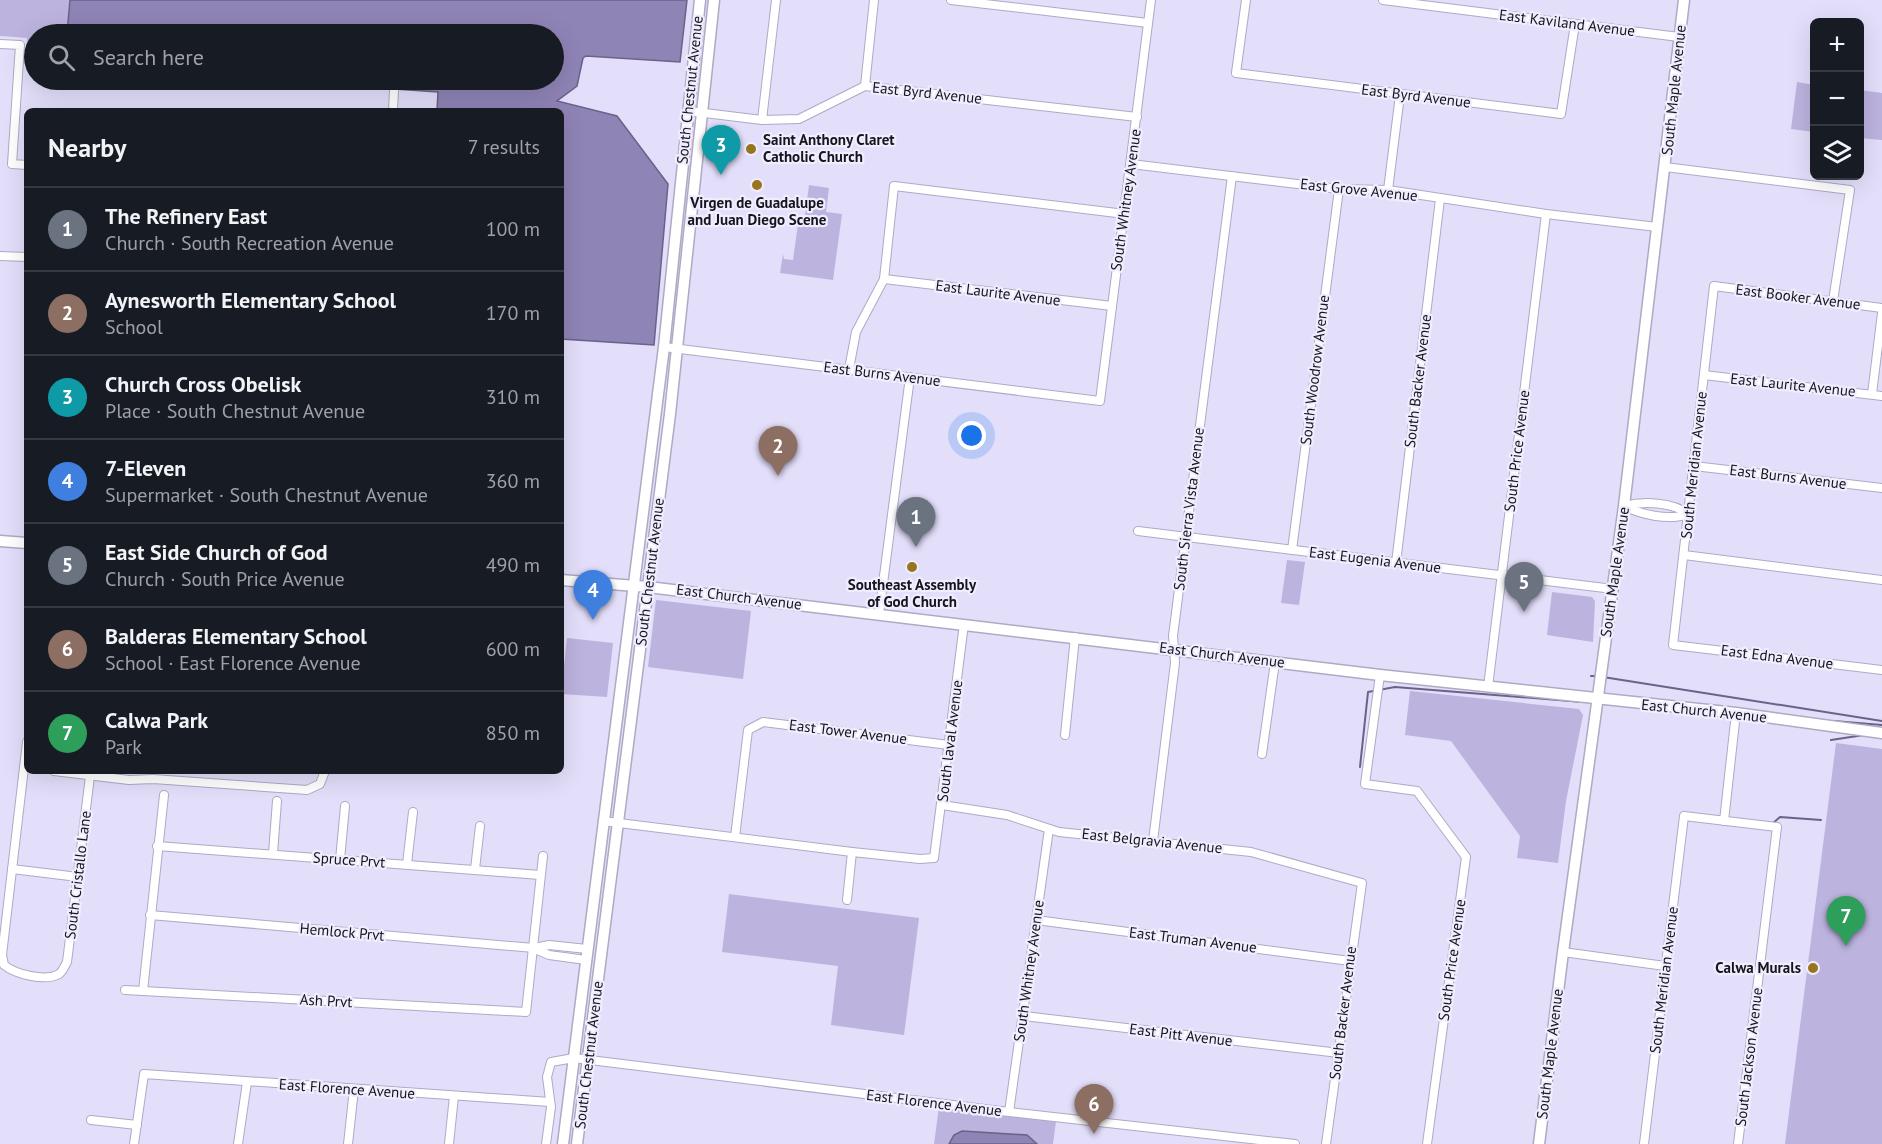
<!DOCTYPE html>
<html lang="en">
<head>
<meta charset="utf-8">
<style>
	:root { --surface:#171b24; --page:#242831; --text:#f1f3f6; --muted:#9ea1a6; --line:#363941; --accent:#b45309 }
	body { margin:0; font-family:"PT Sans",sans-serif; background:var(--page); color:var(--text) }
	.controls { position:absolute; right:18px; top:18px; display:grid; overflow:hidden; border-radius:9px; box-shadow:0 6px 24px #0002 }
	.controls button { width:54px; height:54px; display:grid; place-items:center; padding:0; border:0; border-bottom:2px solid var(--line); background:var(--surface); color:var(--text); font:30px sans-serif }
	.you { position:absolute; left:972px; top:436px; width:21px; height:21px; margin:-15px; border:4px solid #fff; border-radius:50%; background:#1a73e8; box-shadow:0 0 0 9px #1a73e833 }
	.badge { display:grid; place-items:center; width:39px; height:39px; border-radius:50%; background:var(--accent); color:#fff; font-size:20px; font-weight:700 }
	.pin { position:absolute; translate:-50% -50px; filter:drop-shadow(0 2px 3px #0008) }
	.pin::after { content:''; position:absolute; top:32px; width:21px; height:18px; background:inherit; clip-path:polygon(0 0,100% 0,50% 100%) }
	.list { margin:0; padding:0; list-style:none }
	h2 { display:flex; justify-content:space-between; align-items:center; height:78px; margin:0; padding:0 24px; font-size:26px }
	h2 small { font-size:20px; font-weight:400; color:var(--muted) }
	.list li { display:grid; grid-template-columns:39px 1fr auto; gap:18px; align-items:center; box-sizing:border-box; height:84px; padding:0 24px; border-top:2px solid var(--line) }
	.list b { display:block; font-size:22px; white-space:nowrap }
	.list p { margin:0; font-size:20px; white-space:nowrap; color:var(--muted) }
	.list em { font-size:20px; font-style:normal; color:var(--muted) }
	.icon { flex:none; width:33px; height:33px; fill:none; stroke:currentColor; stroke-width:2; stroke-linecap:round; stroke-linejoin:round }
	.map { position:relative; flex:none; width:1882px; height:1144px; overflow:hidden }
	.search { position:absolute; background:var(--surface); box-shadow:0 6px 24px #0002; left:24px; top:24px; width:540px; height:66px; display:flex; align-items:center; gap:15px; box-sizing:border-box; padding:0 21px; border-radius:33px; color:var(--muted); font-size:22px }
	.panel { position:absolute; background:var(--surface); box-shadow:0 6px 24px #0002; left:24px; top:108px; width:540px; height:666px; border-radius:9px }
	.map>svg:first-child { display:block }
</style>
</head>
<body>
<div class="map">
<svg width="1882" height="1144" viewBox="0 0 1882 1144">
	<rect width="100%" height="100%" fill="#e3defa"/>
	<!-- green -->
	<g fill="#bcb3df">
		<polygon points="0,0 70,0 67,34 34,34 34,64 26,63 27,38 0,36"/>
		<polygon points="1797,82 1814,85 1814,132 1791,129"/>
		<polygon points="1860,90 1882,93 1882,140 1860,138"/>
		<polygon points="809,185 829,188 826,212 842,214 833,280 780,273 783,254 784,259 793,260 799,217 805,216"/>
		<polygon points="1287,560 1305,562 1299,605 1281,603"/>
		<polygon points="1552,592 1592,597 1595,601 1593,642 1547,635"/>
		<polygon points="656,600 751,611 743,679 648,667"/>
		<polygon points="567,638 613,643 607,697 561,694"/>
		<polygon points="1410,691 1579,709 1583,715 1566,801 1558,863 1517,858 1520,836 1451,741 1405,735"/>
		<polygon points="1836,743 1882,749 1882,1144 1785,1144"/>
		<polygon points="729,894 919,918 904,1035 831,1025 838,966 722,952"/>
		<polygon points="939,1107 1056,1121 1053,1144 934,1144"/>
	</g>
	<!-- water -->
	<g fill="#8f84b6" stroke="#6b6288" stroke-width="1.5">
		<polygon points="70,0 687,0 680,62 586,56 583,58 577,86 557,101 617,116 668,184 654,345 561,339 561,111 437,111 438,92 262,80 554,80 554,34 67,34"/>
		<polygon points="962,1131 1027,1135 1037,1144 949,1144 954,1135"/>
	</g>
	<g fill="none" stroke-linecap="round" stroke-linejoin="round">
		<!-- stream -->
		<g stroke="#6b6288" stroke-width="2">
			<polyline points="1591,676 1598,676"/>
			<polyline points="1603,677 1882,721"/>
			<polyline points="1834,721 1882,725"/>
			<polyline points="1831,740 1864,735"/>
			<polyline points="1360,767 1368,692 1395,687 1583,702"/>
			<polyline points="1772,824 1780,817 1821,820"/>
		</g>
		<defs>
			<g id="street">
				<polyline points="951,0 1148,23"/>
				<polyline points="1246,0 1236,73 1561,114 1575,24"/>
				<polyline points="1383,0 1679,37"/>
				<polyline points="0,44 20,45 12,164 27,165"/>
				<polyline points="865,86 874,0"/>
				<polyline points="393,111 394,90"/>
				<polyline points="688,111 762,120 799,119 865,86 1137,117"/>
				<polyline points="762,120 776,0"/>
				<polyline points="1131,164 1339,189 1388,190 1546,214 1657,227"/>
				<polyline points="1665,167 1850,190 1833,301"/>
				<polyline points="1388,190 1400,95"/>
				<polyline points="0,256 27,257"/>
				<polyline points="884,279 1112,306"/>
				<polyline points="1882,308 1714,286 1673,645 1882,670"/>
				<polyline points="664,347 1100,401 1151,0"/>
				<polyline points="849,369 856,332 884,279 894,186 1125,214"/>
				<polyline points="1704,375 1882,396"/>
				<polyline points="1872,394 1882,313"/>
				<polyline points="1694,466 1882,488"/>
				<path d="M1624,506c19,-5 49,-4 64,8"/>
				<path d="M1624,506c18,9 45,15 64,8"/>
				<polyline points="1138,531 1613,589"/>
				<polyline points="1292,550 1339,189"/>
				<polyline points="1684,555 1882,580"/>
				<polyline points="1396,563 1440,199"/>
				<polyline points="879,614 910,377"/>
				<polyline points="1380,675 1365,784 1417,791 1466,857 1427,1144"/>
				<polyline points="1488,687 1546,214"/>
				<polyline points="1065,735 1075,637"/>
				<path d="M27,742l-25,213 2,10c11,9 41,17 55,9 4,-3 5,-7 8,-12l23,-186"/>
				<polyline points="1262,754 1275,662"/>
				<polyline points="54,771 129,780 153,779 307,790 320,784 325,771"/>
				<polyline points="942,805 1007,815 1059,832 1251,852 1362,883 1326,1144"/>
				<polyline points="603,821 852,852 920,859 934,858 964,624"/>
				<polyline points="1724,821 1736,713"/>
				<polyline points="735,837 748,730 763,722 949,745"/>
				<polyline points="1153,841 1175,663 1173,636 1232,176"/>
				<polyline points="157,846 540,875"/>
				<polyline points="273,853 277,801"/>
				<polyline points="340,860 345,806"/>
				<polyline points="407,864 413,812"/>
				<polyline points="12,869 78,877"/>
				<polyline points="475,869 480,826"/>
				<polyline points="847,900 852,852"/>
				<polyline points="150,915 534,948 549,945 587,949"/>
				<polyline points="1036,920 1350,961"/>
				<polyline points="535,949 549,955 586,960"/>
				<polyline points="1563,952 1665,966"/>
				<polyline points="125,990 526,1012 543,856"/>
				<polyline points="143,991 164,795"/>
				<polyline points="1024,1016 1339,1053"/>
				<polyline points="1009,1112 1049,829"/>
				<polyline points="91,1120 137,1125"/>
				<polyline points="134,1144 144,1074 550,1102"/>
				<polyline points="238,1144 247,1082"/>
				<polyline points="348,1144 354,1089"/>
				<polyline points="449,1144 454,1096"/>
				<polyline points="546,1144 551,1107 547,1077 551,1062 574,1058 1009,1112 1295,1144"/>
				<polyline points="1644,1144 1684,816 1777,827 1738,1144"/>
			</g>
			<g id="secondary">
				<polyline points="0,541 27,543"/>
				<polyline points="561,580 648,587 1380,675 1736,713 1882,733"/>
				<polyline points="563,1144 664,347 700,0"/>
				<polyline points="577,1144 670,414 714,0"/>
				<polyline points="1539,1144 1563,952 1624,506 1684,0"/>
			</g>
		</defs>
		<!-- street casing -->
		<use href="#street" stroke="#afa9c4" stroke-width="10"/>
		<!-- secondary casing -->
		<use href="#secondary" stroke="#afa9c4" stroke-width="13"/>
		<!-- street -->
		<use href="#street" stroke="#fff" stroke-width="8"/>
		<!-- secondary -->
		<use href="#secondary" stroke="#fff" stroke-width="10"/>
	</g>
	<!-- markers -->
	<g fill="#99741f" stroke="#f0edfe" stroke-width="2">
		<circle cx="751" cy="149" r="6"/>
		<circle cx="757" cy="185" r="6"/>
		<circle cx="912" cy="567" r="6"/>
		<circle cx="1813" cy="968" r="6"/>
	</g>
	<g text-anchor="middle" stroke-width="4.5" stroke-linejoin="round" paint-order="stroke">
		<!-- street labels -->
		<g font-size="15" fill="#16141d" stroke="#f0edfe">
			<text transform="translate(1567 23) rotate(7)" y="5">East Kaviland Avenue</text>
			<text transform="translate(690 90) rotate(-84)" y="5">South Chestnut Avenue</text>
			<text transform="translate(1674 90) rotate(-84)" y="5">South Maple Avenue</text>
			<text transform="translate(927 93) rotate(6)" y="5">East Byrd Avenue</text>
			<text transform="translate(1416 96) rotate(7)" y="5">East Byrd Avenue</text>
			<text transform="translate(1359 190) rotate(6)" y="5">East Grove Avenue</text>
			<text transform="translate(1126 200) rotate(-82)" y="5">South Whitney Avenue</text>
			<text transform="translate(998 293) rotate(7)" y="5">East Laurite Avenue</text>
			<text transform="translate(1798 297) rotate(7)" y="5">East Booker Avenue</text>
			<text transform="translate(1315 370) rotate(-83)" y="5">South Woodrow Avenue</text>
			<text transform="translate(882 374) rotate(7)" y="5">East Burns Avenue</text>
			<text transform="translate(1418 381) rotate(-83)" y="5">South Backer Avenue</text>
			<text transform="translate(1793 385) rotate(6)" y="5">East Laurite Avenue</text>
			<text transform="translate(1517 451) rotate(-83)" y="5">South Price Avenue</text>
			<text transform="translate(1694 465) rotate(-84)" y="5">South Meridian Avenue</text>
			<text transform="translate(1788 477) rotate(7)" y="5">East Burns Avenue</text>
			<text transform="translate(1189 509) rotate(-83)" y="5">South Sierra Vista Avenue</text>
			<text transform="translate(1375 560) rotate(7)" y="5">East Eugenia Avenue</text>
			<text transform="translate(650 572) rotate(-83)" y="5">South Chestnut Avenue</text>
			<text transform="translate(1615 572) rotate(-82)" y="5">South Maple Avenue</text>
			<text transform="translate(739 597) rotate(7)" y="5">East Church Avenue</text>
			<text transform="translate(1222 655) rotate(7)" y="5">East Church Avenue</text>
			<text transform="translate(1777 657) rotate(7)" y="5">East Edna Avenue</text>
			<text transform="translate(1704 711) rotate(6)" y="5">East Church Avenue</text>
			<text transform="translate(848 732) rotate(7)" y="5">East Tower Avenue</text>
			<text transform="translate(950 741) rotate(-83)" y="5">South laval Avenue</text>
			<text transform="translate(1152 841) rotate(6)" y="5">East Belgravia Avenue</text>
			<text transform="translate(349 860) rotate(4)" y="5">Spruce Prvt</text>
			<text transform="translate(78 875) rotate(-83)" y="5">South Cristallo Lane</text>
			<text transform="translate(342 932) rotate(5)" y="5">Hemlock Prvt</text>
			<text transform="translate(1193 940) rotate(7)" y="5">East Truman Avenue</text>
			<text transform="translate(1452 960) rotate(-82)" y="5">South Price Avenue</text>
			<text transform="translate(1029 971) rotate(-82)" y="5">South Whitney Avenue</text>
			<text transform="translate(1664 980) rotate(-83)" y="5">South Meridian Avenue</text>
			<text transform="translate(326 1001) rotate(3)" y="5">Ash Prvt</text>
			<text transform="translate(1343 1013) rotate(-83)" y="5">South Backer Avenue</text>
			<text transform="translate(1181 1035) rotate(7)" y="5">East Pitt Avenue</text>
			<text transform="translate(1550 1054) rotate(-83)" y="5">South Maple Avenue</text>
			<text transform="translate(589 1055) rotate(-83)" y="5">South Chestnut Avenue</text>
			<text transform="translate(1749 1057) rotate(-83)" y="5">South Jackson Avenue</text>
			<text transform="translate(347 1089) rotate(4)" y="5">East Florence Avenue</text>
			<text transform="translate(934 1103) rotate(7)" y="5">East Florence Avenue</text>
		</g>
		<!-- poi labels -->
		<g font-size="15" font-weight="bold" fill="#16141d" stroke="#f0edfe">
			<text x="763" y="145" text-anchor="start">Saint Anthony Claret<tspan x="763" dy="17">Catholic Church</tspan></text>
			<text x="757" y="208">Virgen de Guadalupe<tspan x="757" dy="17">and Juan Diego Scene</tspan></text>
			<text x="912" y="590">Southeast Assembly<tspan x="912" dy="17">of God Church</tspan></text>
			<text x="1801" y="973" text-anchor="end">Calwa Murals</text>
		</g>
	</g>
</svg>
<div class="controls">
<button>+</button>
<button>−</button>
<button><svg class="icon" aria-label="layers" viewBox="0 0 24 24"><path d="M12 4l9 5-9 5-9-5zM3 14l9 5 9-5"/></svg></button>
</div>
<div class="you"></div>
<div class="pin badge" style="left:916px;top:547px;background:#6b7280">1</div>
<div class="pin badge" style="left:778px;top:476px;background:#8d6e63">2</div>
<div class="pin badge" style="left:721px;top:175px;background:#0f9aa8">3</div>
<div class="pin badge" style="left:593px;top:620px;background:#3f7fe0">4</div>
<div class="pin badge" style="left:1524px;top:612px;background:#6b7280">5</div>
<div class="pin badge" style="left:1094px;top:1134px;background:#8d6e63">6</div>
<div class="pin badge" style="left:1846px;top:946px;background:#2e9e5b">7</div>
<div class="search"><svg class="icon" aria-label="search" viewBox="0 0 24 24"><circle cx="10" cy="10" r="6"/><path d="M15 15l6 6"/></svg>Search here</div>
<section class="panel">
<h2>Nearby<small>7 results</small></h2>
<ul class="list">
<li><span class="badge" style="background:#6b7280">1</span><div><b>The Refinery East</b><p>Church · South Recreation Avenue</p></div><em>100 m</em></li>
<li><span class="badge" style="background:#8d6e63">2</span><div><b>Aynesworth Elementary School</b><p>School</p></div><em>170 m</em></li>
<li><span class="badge" style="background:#0f9aa8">3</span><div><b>Church Cross Obelisk</b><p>Place · South Chestnut Avenue</p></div><em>310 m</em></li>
<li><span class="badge" style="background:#3f7fe0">4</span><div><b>7-Eleven</b><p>Supermarket · South Chestnut Avenue</p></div><em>360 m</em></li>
<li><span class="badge" style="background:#6b7280">5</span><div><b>East Side Church of God</b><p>Church · South Price Avenue</p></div><em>490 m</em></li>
<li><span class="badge" style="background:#8d6e63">6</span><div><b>Balderas Elementary School</b><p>School · East Florence Avenue</p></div><em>600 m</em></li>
<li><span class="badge" style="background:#2e9e5b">7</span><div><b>Calwa Park</b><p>Park</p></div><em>850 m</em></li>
</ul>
</section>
</div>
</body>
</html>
